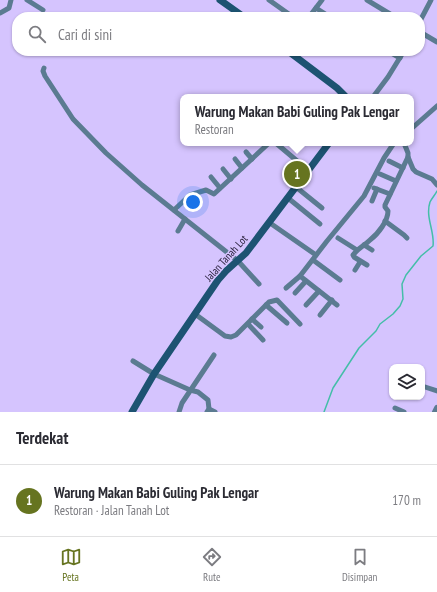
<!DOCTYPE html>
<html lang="id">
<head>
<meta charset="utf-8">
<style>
	:root { --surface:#fff; --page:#f2f2f3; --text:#2b2b33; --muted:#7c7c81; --line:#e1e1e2; --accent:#667420 }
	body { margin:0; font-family:"PT Sans Narrow",sans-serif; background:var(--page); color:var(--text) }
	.controls { position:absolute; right:12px; bottom:12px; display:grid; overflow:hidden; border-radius:8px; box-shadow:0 1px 3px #0004 }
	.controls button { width:36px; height:36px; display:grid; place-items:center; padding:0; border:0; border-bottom:1px solid var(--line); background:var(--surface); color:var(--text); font:20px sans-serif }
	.you { position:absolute; left:193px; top:202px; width:14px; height:14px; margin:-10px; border:3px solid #fff; border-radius:50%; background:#1a73e8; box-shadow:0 0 0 6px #1a73e833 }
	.badge { display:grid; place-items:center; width:26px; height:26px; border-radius:50%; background:var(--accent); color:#fff; font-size:13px; font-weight:700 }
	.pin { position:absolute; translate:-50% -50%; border:2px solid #fff; box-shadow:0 1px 4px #0006 }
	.popup { position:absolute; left:180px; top:94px; width:234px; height:52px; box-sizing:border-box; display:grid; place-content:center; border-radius:8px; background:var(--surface); filter:drop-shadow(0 1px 3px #0005); font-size:13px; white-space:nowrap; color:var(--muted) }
	.popup b { font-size:15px; color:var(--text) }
	.popup::after { content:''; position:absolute; left:50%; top:100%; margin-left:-8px; border:8px solid transparent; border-top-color:var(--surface) }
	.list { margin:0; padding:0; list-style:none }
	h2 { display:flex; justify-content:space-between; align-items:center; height:52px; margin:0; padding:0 16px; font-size:17px }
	h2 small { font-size:13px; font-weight:400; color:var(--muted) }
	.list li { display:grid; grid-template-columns:26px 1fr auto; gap:12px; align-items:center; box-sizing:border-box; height:72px; padding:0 16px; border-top:1px solid var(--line) }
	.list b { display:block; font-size:15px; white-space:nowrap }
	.list p { margin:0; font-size:13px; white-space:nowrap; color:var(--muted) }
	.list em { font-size:13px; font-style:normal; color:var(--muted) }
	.icon { flex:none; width:22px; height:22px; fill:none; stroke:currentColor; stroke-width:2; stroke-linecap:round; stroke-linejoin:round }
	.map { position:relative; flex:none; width:437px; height:412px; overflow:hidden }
	.search { position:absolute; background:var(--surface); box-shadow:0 1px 3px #0004; left:12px; right:12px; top:12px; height:44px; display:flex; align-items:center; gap:10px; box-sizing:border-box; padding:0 14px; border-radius:16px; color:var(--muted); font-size:15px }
	.sheet { height:124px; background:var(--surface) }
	nav { display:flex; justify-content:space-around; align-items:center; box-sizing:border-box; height:56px; border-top:1px solid var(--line); background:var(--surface); font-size:11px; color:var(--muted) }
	nav a { display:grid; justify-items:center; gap:2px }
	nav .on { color:var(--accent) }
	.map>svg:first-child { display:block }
</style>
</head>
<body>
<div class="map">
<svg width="437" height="412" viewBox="0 0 437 412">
	<rect width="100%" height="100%" fill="#d5c4fe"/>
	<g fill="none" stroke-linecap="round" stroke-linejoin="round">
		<!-- stream -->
		<path stroke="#44bea8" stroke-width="1.5" d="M324,412l9,-24 26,-40 17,-17 4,-7 13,-10 7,-8 3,-7 -1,-15 4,-9 15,-19 12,-10c2,-14 -8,-29 -3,-44 2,-4 5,-7 7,-11"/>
		<!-- minor -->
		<g stroke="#5b7b91" stroke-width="5">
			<polyline points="27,0 43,10"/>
			<polyline points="269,0 293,17"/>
			<polyline points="367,0 395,17"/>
			<polyline points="316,8 330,17"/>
			<polyline points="0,13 9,8 11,0"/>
			<polyline points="309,17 322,0"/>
			<polyline points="420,21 431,0"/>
			<polyline points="420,32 437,42"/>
			<polyline points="388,51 400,58"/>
			<polyline points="44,68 43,71 45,76 73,119 106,153 142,185 238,261 259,284"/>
			<polyline points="373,97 388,77 404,51"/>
			<polyline points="411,129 437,106"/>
			<polyline points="277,144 309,171"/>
			<polyline points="246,152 252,159"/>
			<polyline points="408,157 413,169 416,172 432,179 437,185"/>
			<polyline points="235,159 242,168"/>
			<polyline points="389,161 403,168"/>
			<polyline points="223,169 231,179"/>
			<polyline points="380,174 396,181"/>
			<polyline points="211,177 220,188"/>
			<polyline points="296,187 322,208"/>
			<polyline points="374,188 390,194"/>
			<polyline points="288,198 320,224"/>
			<polyline points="372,201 377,189"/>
			<polyline points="174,210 190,195 206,190 214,194 269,143"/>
			<polyline points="385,221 404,235 407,238"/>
			<polyline points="270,223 316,255"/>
			<polyline points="178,231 185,219"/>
			<polyline points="338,238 357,250"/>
			<polyline points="364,245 372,250"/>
			<polyline points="313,260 340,280"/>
			<path d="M367,265l-13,-8 -1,-2c5,-7 11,-9 17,-15 8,-6 18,-19 18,-29l-3,-4v-2l23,-48v-4l-4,-10"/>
			<polyline points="355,270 360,262"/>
			<polyline points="286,288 300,276"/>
			<polyline points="295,293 306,281"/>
			<polyline points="266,305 287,323"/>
			<polyline points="306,305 319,291"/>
			<polyline points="337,305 300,276 327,241 364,196 384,158 394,143"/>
			<polyline points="195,314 225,336 231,337 236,335 269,302 277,300 300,324"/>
			<polyline points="320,315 332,300"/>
			<polyline points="252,319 261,327"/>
			<polyline points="248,324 263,340"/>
			<polyline points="133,361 154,374 190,390 198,392 208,400 209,409 207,412"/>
			<polyline points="422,386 437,391"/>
			<polyline points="395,408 404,412"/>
			<polyline points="209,409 215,412"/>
			<polyline points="179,412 182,403 214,355"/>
		</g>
		<!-- tertiary -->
		<polyline stroke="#5b7b91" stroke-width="6" points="435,412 437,408"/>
		<!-- secondary -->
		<g stroke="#1d5372" stroke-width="7">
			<polyline points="220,0 244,17"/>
			<polyline points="288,51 337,88 346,97"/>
			<polyline points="132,412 154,374 218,280 226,271 246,253 329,143"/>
		</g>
	</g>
	<g text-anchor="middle" stroke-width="3" stroke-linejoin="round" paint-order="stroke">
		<!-- street labels -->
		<g font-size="11" fill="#2a213c" stroke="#d5c4fe">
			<text transform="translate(226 258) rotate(-48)" y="4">Jalan Tanah Lot</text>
		</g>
	</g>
</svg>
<div class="controls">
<button><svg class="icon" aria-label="layers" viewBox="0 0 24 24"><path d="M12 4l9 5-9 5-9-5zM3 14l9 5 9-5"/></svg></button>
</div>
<div class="you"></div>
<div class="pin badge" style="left:297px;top:174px">1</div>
<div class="popup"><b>Warung Makan Babi Guling Pak Lengar</b>Restoran</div>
<div class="search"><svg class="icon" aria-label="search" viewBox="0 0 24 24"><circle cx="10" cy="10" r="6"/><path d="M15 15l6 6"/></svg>Cari di sini</div>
</div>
<section class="sheet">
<h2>Terdekat<small></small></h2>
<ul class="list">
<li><span class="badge">1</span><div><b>Warung Makan Babi Guling Pak Lengar</b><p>Restoran · Jalan Tanah Lot</p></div><em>170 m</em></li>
</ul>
</section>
<nav>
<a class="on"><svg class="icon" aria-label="map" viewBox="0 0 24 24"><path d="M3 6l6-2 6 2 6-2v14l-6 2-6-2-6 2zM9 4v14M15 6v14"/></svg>Peta</a>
<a><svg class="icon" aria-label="directions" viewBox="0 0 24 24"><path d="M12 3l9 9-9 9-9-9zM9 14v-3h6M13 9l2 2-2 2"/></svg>Rute</a>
<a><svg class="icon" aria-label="saved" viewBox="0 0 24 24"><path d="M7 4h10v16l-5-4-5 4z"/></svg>Disimpan</a>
</nav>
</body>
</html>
